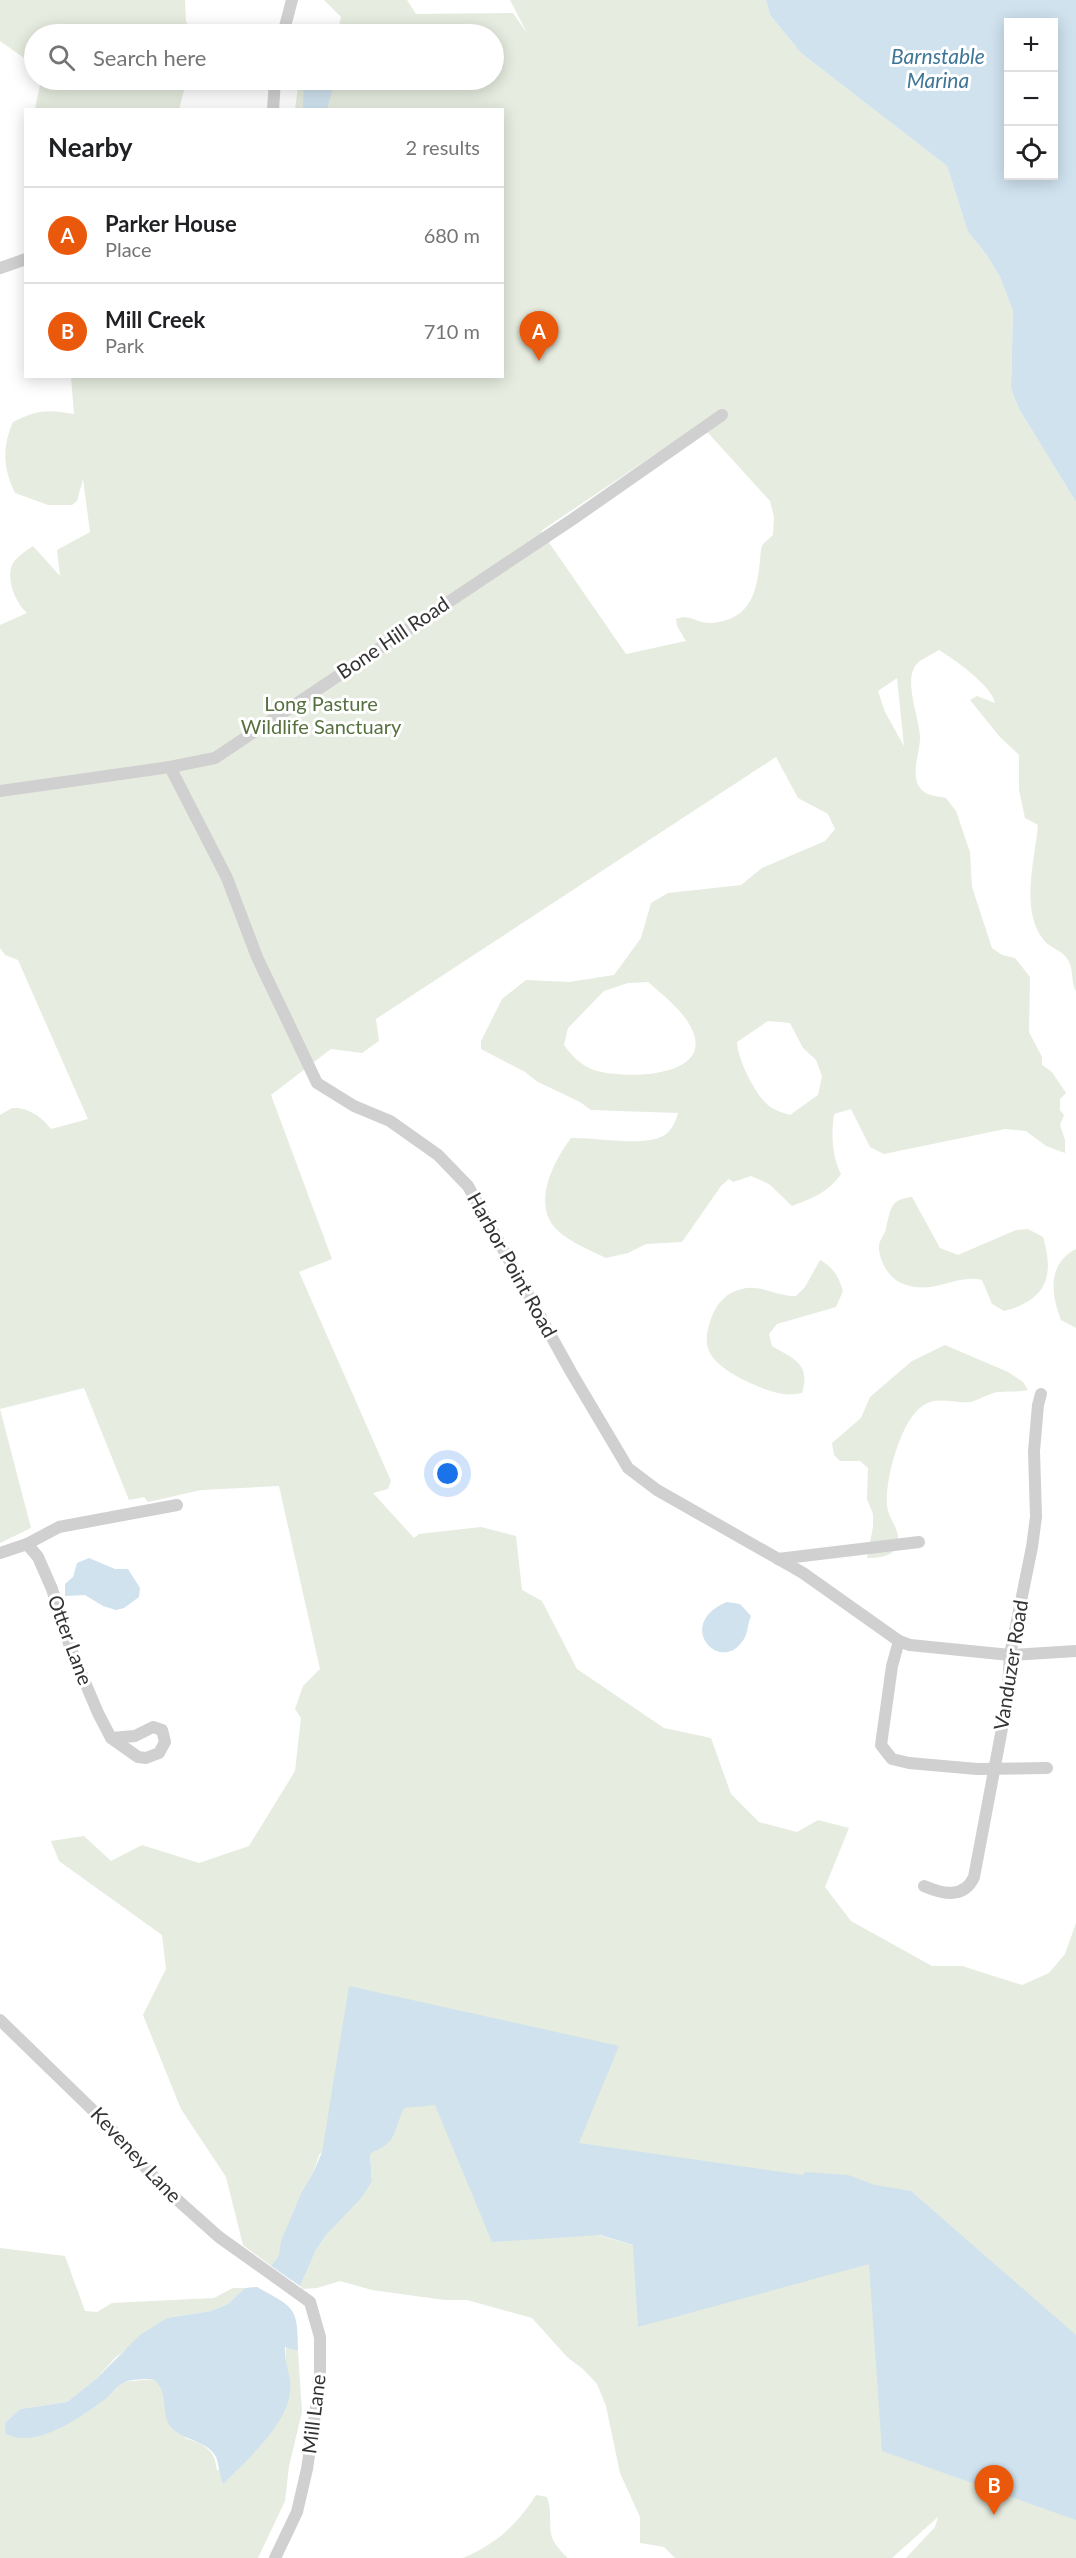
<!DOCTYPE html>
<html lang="en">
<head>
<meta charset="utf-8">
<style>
	:root { --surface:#fff; --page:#f2f2f2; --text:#202124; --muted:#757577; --line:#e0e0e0; --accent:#ea580c }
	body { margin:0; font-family:Lato,sans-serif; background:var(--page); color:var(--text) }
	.controls { position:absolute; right:18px; top:18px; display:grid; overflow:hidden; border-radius:0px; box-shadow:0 3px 15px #0003 }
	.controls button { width:54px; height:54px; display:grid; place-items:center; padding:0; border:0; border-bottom:2px solid var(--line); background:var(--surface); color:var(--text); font:30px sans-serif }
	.you { position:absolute; left:448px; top:1474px; width:21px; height:21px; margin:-15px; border:4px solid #fff; border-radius:50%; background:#1a73e8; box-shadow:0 0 0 9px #1a73e833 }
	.badge { display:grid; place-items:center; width:39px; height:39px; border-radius:50%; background:var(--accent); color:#fff; font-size:20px; font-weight:700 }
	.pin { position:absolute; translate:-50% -50px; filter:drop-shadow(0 2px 3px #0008) }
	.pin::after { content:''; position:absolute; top:32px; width:21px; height:18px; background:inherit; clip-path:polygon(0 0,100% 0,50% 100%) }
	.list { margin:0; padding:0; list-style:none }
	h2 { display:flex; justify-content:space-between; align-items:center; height:78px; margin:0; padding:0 24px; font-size:26px }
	h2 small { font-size:20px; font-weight:400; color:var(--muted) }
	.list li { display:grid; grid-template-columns:39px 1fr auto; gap:18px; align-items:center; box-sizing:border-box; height:96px; padding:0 24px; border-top:2px solid var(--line) }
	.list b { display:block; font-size:22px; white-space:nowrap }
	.list p { margin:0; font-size:20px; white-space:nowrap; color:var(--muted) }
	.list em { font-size:20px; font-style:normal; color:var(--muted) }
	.icon { flex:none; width:33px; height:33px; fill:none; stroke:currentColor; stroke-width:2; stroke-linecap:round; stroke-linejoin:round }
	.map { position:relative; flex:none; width:1076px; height:2558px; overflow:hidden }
	.search { position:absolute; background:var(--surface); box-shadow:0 3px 15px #0003; left:24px; top:24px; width:480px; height:66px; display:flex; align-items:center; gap:15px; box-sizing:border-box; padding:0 21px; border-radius:33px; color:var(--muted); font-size:22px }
	.panel { position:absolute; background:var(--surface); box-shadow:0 3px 15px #0003; left:24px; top:108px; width:480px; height:270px; border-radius:0px }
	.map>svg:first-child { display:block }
</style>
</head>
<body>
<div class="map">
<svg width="1076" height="2558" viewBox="0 0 1076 2558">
	<rect width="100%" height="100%" fill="#fff"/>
	<!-- green -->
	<g fill="#e6ecdf" fill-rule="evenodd">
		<polygon points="0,0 185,0 186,22 197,34 34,34 34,65 0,41"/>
		<path d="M324,0h83l9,14 97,-1 14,20 -17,-33h256l4,15 31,38 146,113 21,66 18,22 14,23 13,34 -2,77 8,21 57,93v489c-6,-11 -1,-24 -11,-35 -6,-7 -17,-9 -22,-17 -23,-29 -8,-80 -5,-114l-13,-7 -6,-28v-35l-20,-19 -29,-36 7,-4 18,7c-3,-17 -41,-44 -56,-53 -7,5 -19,9 -23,15 -13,16 4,55 4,73 0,15 -10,37 0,50 6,8 17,8 26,10l10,13 14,41 2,35 20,61 10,7 13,3 15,19 -1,55 13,25v8l10,7 14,21 -6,6v11l4,5 -4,10 5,15v13l-19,-7 -20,-15 -21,-2 -121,25 -14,-7 -19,-38 -17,5c-3,21 -2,42 7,60 -12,18 -30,25 -49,32l-23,-22 -18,-8 -18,6 -4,-3 -8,7 -39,56 -36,2 -18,9 -22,5c-18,-9 -48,-20 -57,-39 -12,-26 7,-61 22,-81 24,-1 72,9 92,-2 8,-4 13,-15 15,-23l-87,-3 -11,-8 -42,-20 -13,-10 -44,-23v-8l21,-42 24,-19 43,2 45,-7 27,-37 10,-35 17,-10 73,-8 21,-17 63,-27 10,-12 -7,-15 -30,-16 -22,-41 -400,262 3,22 -17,12 -31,-4 -60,46 61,164 -33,13 92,209 -3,8 -15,4 41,45 5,-4 62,-7 35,9 6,54 20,11 35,68 87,59 47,10 20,56 28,28 38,10 21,-12 31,8 -24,59 26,34 81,45h30l60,19 27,-12 16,-19 11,-31v543l-276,-283 -61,31 -218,-90 -137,-38 -65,69 -6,18 -12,20 -10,24 -12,38 -8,11 -28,-21 -17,-68 -45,-68 -38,-94 23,-46 -4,-34 -103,-74 -8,-20 33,-5 27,25 31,-16 57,18 50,-17 46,-75 6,-53 -6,-9 8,-23 17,-17 -41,-183 -78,4 -53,12 -4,-5 -15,3 -45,-112 -84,21 31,119 -31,15v-428c4,-2 9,-6 13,-7 15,-1 30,10 38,21l37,-10 -70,-159 -13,-5 -5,-7v-323l27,-12c-11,-9 -21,-33 -15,-48 4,-8 14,-14 21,-19l27,30 -3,-26 33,-18 -7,-53 -6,22 -5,4h-24l-33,-12c-12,-25 -13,-46 -2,-71 23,-12 35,-13 61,-8l-3,-37 431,-1v-266l-207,-1 4,-29h195v-46h-149l-7,-4 3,-13zM700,424l70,77 4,16 -1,18 -10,9 -2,5c-3,35 -5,70 -49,74 -15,1 -21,-10 -36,-4l1,7 9,15 -60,13 -85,-123zM897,678l7,68 -19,-34 -7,-21zM648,982c16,14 42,34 47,56 9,42 -80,41 -104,31 -12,-6 -19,-13 -27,-24l4,-17 36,-37 24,-8zM768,1021l22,2 13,25 13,12 6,16 -4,19 -28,20c-6,-2 -13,-4 -18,-7 -15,-8 -35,-50 -35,-66z"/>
		<polygon points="41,80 187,80 179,109 35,109"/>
		<path d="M912,1197l28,51 18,7 58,-25 12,-1 15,8c12,40 3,63 -39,74l-12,-7 -10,-24c-26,-7 -50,17 -81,3 -13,-6 -23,-24 -22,-38 1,-6 6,-11 7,-17 5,-19 4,-29 26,-31z"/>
		<path d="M1076,1249v79l-15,-8c-10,-26 -14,-56 15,-71z"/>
		<path d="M820,1260c13,7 19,17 23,31l-7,16 -59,17 -8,10 3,12c22,13 39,18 30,47 -6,1 -13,2 -18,1 -21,-3 -67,-23 -75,-43 -5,-12 -1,-24 3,-35 6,-14 15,-24 30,-27 18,-5 36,8 54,7l9,-9z"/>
		<path d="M945,1345l63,27 15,10 5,8c-10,2 -18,1 -28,2 -10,0 -20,8 -30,10 -17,2 -34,-7 -49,5 -21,16 -36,73 -34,98 1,14 14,25 11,39 -4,13 -20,14 -31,14l6,-31v-13l-6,-15 1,-31 -8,-7h-20l-6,-6 -2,-12 29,-25 9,-21 42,-36z"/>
		<path d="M420,2085l144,140 109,32 171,-40 232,283v58h-170l29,-31 3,-10 -46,41h-217l-11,-11 -24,-4v-26l-20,-44 -14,-67 -9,-22 -14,-15 -15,-11 -36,-40 -65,-18h-22l-73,-10 -32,-9 -23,7 -14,1 -3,-3 16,-36 10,-15 46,-54 -2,-27c28,-12 23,-28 35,-50 4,-7 10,-13 15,-19z"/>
		<path d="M0,2248l65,8 20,55 12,1 15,-9 102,-5 19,-10h12l-17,16 -17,7 -44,7 -52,40 -19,21 -29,23 -47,7 -15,14 100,-24 18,-17 30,-3 8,7 24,52c20,7 30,11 32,33l73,-77c0,-17 -6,-31 -4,-48l12,5 4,61 -13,54 -4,35 -27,57h-258z"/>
		<path d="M536,2495l11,2c9,27 -7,36 21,61h-105c33,-14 54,-33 73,-63z"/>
	</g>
	<!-- water -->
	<g fill="#cfe2ee" fill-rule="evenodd">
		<path d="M766,0h310v502l-57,-93 -8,-21 2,-77 -13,-34 -14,-23 -18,-22 -21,-66 -146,-113 -31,-38zM1008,22h46v154h-46z"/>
		<polygon points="304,80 339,80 333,88 327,109 303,109"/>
		<polygon points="89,1558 115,1569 128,1569 140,1588 139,1597 124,1608 116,1610 103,1606 85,1595 65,1596 65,1584 73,1577 77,1563"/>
		<path d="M727,1602l13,2 11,12c-3,6 -3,17 -7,23 -23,38 -71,-15 -17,-37z"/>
		<path d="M349,1986l270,60 -40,97 224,32 2,-3 43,3 27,10 36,6 165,144v185l-194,-69 -13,-187 -231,63 -5,-82 -33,-10 -108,7 -57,-137 -31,3c-12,25 -5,33 -34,46l2,27 -10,16 -36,38 -10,15 -16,36 -29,-20 8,-11 2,-14 20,-48 12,-20 9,-21z"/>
		<path d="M257,2287c38,21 41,20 41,64l-13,-4c-1,17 7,29 5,45 -3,33 -45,70 -67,92 -3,-7 -5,-23 -7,-27 -9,-17 -34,-16 -46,-31 -10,-15 0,-34 -17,-47 -9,0 -20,0 -28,3 -8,3 -14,13 -21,18 -25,18 -67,49 -98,34l-1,-11 15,-14 47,-7 29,-23 44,-44 27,-17 44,-7 17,-7 17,-16z"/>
	</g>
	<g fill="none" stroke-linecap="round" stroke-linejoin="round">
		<!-- minor -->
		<g stroke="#d0d0d0" stroke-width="12">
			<polyline points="283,34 292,0"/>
			<polyline points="273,110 275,80"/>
			<polyline points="0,268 26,259"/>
			<polyline points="170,767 227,878 257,957 317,1083 354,1106 390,1121 438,1155 468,1186 571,1372 628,1468 657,1490 803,1573 899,1641 892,1666 881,1745 892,1759 909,1763 977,1769 1047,1768"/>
			<polyline points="0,791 170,767 215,758 573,519 722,415"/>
			<polyline points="27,1544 38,1557 52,1589 70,1647 98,1713 111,1738 138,1757 146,1758 159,1753 165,1742 162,1730 153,1727 135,1736 111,1738"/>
			<polyline points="0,1553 27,1544 59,1527 177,1505"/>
			<polyline points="778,1559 919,1542"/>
			<polyline points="899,1641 910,1645 1010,1655 1076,1651"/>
			<path d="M924,1886c18,8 40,13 50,-9l33,-175 3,-47 22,-108 4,-30 -2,-66 4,-46 3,-11"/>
			<polyline points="0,2020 104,2121 163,2187 219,2237 310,2302 320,2337 320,2380 307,2469 297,2512 275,2558"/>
		</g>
	</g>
	<g text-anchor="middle" stroke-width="6" stroke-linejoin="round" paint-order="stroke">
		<!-- street labels -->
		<g font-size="20" fill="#333" stroke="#fff">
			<text transform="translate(393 638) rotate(-34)" y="7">Bone Hill Road</text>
			<text transform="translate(512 1265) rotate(61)" y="7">Harbor Point Road</text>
			<text transform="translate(70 1640) rotate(70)" y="7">Otter Lane</text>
			<text transform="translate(1011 1665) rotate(-81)" y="7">Vanduzer Road</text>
			<text transform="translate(136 2155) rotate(47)" y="7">Keveney Lane</text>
			<text transform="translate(314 2414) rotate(-83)" y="7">Mill Lane</text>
		</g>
		<!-- park labels -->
		<g font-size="20" fill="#56703f" stroke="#fff">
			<text x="321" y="711">Long Pasture<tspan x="321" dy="23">Wildlife Sanctuary</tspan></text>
		</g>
		<!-- water labels -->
		<g font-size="21" font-style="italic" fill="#3f7597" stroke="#fff">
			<text x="938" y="64">Barnstable<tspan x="938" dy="24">Marina</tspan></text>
		</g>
	</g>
</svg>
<div class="controls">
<button>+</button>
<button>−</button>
<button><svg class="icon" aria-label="locate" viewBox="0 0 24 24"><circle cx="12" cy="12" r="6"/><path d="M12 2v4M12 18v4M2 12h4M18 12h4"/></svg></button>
</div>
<div class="you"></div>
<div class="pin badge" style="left:539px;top:361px">A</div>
<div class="pin badge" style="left:994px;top:2515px">B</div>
<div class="search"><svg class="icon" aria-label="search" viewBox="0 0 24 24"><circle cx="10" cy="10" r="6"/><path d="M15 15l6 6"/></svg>Search here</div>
<section class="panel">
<h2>Nearby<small>2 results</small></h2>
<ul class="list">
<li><span class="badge">A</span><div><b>Parker House</b><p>Place</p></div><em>680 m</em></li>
<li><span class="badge">B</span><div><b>Mill Creek</b><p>Park</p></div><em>710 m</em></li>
</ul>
</section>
</div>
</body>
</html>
